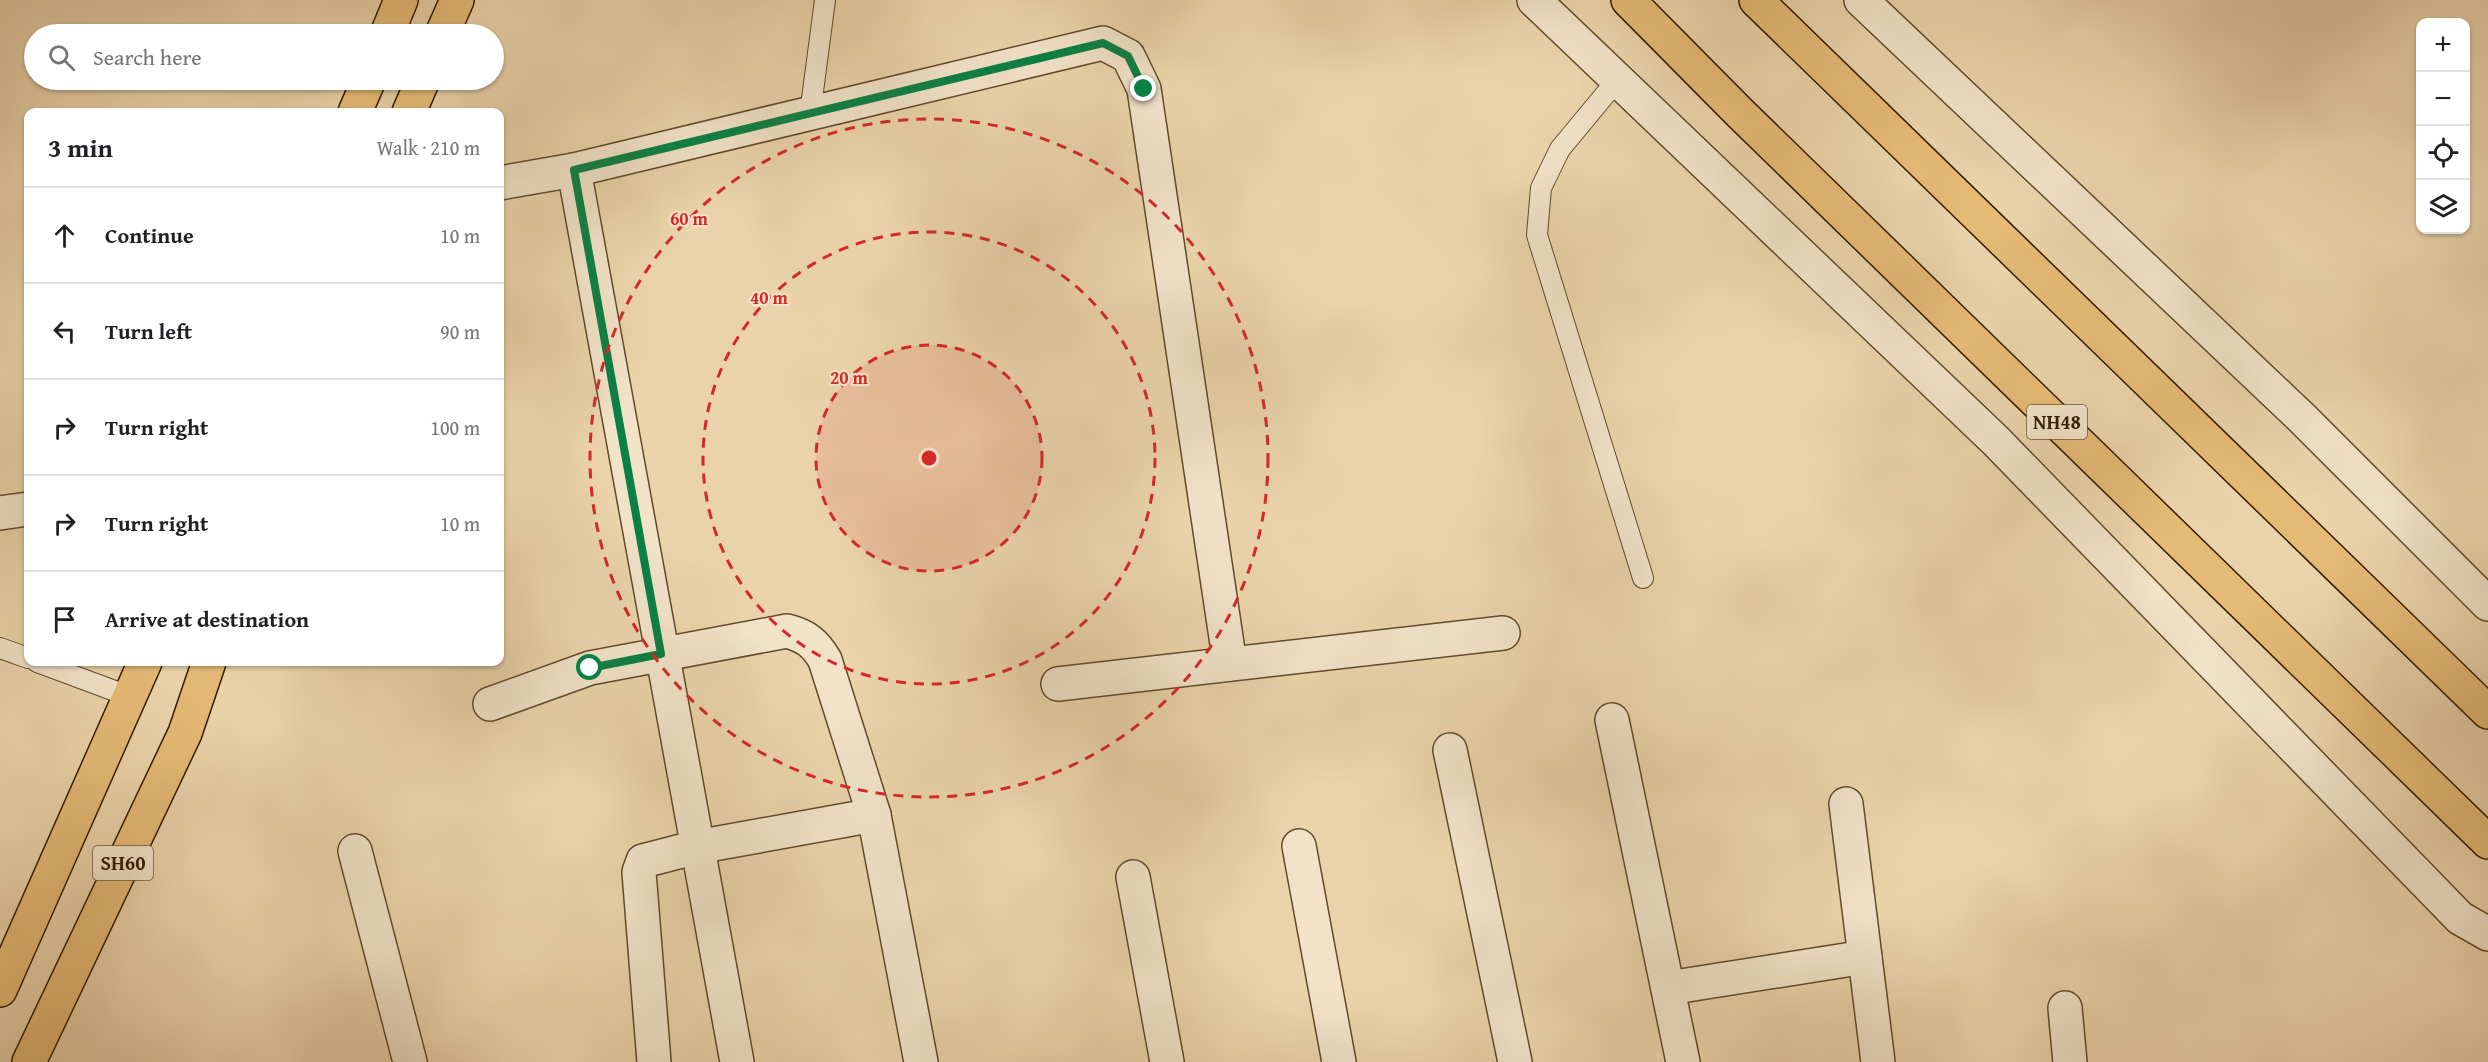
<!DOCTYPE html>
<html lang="en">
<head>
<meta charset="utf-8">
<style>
	:root { --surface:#fff; --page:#f2f2f2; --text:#202124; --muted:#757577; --line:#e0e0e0 }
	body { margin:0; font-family:"Gentium Book Plus",serif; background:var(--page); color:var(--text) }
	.controls { position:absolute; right:18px; top:18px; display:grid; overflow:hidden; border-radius:12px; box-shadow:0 2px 4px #0004 }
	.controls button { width:54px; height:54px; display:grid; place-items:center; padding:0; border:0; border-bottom:2px solid var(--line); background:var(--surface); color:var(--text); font:30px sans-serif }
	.stop { position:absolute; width:18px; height:18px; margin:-14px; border:4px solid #0b8043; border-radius:50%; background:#fff }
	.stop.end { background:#0b8043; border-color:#fff; box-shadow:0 2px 6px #0008 }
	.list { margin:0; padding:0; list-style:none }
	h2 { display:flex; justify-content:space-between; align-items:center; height:78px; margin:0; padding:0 24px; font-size:26px }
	h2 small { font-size:20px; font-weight:400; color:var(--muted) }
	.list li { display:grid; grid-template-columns:39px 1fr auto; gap:18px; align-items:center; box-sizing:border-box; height:96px; padding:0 24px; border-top:2px solid var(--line) }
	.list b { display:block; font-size:22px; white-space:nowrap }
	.list em { font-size:20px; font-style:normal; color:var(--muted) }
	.icon { flex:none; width:33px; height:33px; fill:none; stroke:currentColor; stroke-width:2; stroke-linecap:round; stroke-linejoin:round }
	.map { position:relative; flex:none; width:2488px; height:1062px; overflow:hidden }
	.search { position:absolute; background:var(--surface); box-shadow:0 2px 4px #0004; left:24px; top:24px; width:480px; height:66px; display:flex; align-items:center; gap:15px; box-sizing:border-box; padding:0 21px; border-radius:33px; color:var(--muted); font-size:22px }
	.panel { position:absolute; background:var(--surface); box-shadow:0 2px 4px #0004; left:24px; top:108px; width:480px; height:558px; border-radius:12px }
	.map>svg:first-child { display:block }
</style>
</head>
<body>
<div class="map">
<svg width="2488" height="1062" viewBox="0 0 2488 1062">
	<rect width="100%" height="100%" fill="#ead3aa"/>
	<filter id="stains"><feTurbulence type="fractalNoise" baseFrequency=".00333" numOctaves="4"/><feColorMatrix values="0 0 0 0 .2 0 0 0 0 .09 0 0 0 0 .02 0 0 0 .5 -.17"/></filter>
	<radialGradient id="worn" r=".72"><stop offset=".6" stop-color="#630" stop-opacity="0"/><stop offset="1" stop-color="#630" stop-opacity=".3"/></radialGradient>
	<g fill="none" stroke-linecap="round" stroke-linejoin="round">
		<defs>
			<g id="service">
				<polyline points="1618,79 1560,149 1541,188 1537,235 1643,578"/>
				<polyline points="810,114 825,0"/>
				<polyline points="0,648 28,658"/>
				<polyline points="37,662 131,697"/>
			</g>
			<g id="minor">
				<polyline points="574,170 737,1062"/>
				<polyline points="500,183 574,170 1103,43 1128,56 1144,89 1230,664"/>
				<polyline points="0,513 28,509"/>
				<polyline points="1058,684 1503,633"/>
				<path d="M490,704l100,-36 197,-37c19,5 28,12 38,29l49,155 47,247"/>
				<polyline points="1612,720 1683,1062"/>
				<polyline points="1450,750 1515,1062"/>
				<polyline points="1846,804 1878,1062"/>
				<polyline points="1299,846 1339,1062"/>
				<polyline points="355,851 410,1062"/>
				<polyline points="1133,877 1167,1062"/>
				<polyline points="1668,988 1865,957"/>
				<polyline points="2065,1008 2070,1062"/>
				<polyline points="654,1062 639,872 643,861 697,847 874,815"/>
			</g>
			<g id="tertiary">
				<polyline points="1534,0 1996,441 2460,918 2488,934"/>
				<polyline points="1861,0 2301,417 2488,604"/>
			</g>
			<g id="primary">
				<polyline points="387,34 401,0"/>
				<polyline points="442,34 457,0"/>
				<polyline points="355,112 369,80"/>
				<polyline points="409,112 423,80"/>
				<polyline points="0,990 145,662"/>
				<polyline points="29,1062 185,733 209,662"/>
			</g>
			<g id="trunk">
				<polyline points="1628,0 1740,113 2488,842"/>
				<polyline points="1756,0 2488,712"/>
			</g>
		</defs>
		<!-- service casing -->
		<use href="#service" stroke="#624a2a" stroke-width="22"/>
		<!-- minor casing -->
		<use href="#minor" stroke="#624a2a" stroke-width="36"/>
		<!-- tertiary casing -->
		<use href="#tertiary" stroke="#624a2a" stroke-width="36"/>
		<!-- primary casing -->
		<use href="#primary" stroke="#341c00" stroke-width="36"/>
		<!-- trunk casing -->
		<use href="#trunk" stroke="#341c00" stroke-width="36"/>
		<!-- service -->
		<use href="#service" stroke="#f1e2c8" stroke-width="20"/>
		<!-- minor -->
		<use href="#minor" stroke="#f1e2c8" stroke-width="33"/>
		<!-- tertiary -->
		<use href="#tertiary" stroke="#f1e2c8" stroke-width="33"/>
		<!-- primary -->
		<use href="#primary" stroke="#e5ba75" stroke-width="33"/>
		<!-- trunk -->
		<use href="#trunk" stroke="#e5ba75" stroke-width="33"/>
	</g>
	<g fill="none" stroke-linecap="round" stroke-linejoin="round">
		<!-- route -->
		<polyline stroke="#0b8043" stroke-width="8" points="590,668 661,654 574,170 1103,43 1128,56 1144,89"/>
	</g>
	<!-- distance rings -->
	<circle cx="929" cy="458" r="113" fill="#d62828" fill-opacity=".12"/>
	<g fill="none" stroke="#d62828" stroke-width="3" stroke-dasharray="10 8">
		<circle cx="929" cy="458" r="113"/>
		<circle cx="929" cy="458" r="226"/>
		<circle cx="929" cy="458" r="339"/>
	</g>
	<g text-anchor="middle" stroke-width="4.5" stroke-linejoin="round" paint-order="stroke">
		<!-- shield labels -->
		<g fill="#f1e2c8" stroke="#6d573c" stroke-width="1.5">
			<rect x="2027" y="405" width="60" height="34" rx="4.5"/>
			<rect x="93" y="846" width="60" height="34" rx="4.5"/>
		</g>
		<g font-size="20" font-weight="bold" fill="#341c00">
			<text x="2057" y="429">NH48</text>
			<text x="123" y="870">SH60</text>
		</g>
	</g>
	<circle cx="929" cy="458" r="9" fill="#d62828" stroke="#f1e2c8" stroke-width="3"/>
	<g font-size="18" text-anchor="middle" font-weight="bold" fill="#d62828" stroke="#f1e2c8" stroke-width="4.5" stroke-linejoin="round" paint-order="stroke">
		<text x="689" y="225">60 m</text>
		<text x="769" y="304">40 m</text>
		<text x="849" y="384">20 m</text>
	</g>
	<rect width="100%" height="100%" filter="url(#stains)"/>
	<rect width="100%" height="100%" fill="url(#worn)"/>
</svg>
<div class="controls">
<button>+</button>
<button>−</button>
<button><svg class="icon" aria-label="locate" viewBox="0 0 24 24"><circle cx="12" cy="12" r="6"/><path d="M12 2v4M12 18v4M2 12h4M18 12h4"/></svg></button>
<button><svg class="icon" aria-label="layers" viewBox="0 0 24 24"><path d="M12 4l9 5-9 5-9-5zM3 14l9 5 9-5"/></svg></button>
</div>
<div class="stop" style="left:590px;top:668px"></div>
<div class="stop end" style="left:1144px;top:89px"></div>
<div class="search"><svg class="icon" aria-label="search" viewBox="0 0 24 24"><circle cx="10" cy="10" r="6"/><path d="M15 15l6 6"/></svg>Search here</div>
<section class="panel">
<h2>3 min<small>Walk · 210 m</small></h2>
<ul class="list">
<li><svg class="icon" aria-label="ahead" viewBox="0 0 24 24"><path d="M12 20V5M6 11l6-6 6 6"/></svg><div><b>Continue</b></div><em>10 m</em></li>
<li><svg class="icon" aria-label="left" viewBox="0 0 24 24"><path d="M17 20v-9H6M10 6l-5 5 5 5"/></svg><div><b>Turn left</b></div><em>90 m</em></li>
<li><svg class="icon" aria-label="right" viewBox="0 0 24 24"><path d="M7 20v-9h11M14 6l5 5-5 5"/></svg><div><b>Turn right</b></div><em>100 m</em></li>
<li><svg class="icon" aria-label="right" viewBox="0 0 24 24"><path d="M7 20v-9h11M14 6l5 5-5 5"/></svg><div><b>Turn right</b></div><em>10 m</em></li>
<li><svg class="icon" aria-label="arrive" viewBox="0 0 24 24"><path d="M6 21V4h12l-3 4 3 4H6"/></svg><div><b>Arrive at destination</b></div></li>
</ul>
</section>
</div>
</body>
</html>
